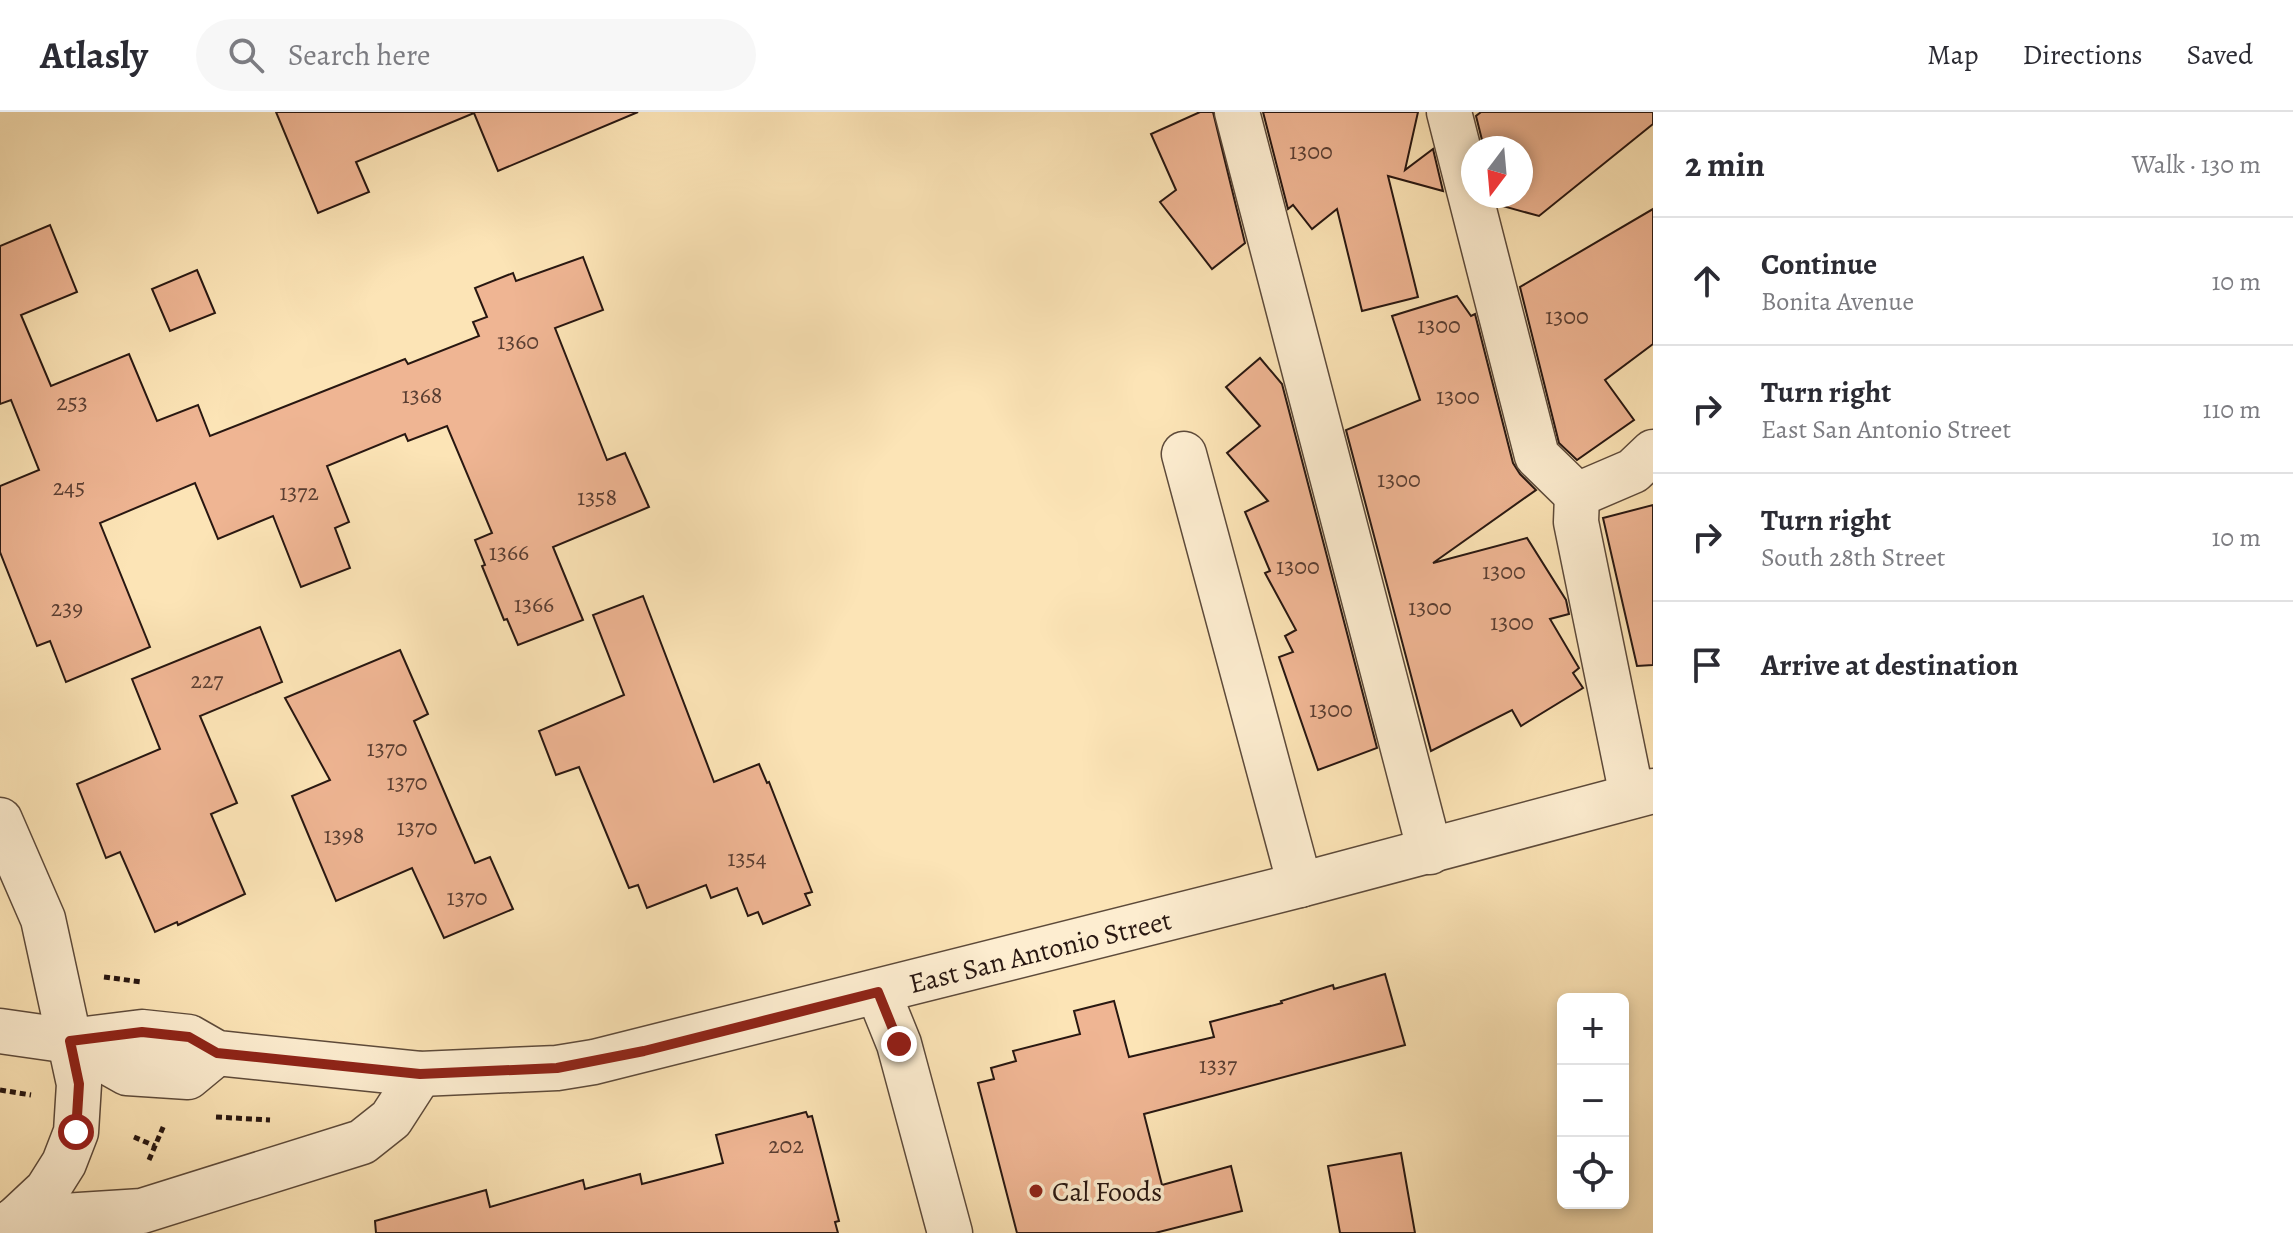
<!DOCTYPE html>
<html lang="en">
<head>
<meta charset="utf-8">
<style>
	:root { --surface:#fff; --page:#f7f7f7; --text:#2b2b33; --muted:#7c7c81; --line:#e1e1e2 }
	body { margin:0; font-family:Alegreya,serif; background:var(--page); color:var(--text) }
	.controls { position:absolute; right:24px; bottom:24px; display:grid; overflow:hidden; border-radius:12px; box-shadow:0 4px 12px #0003 }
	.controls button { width:72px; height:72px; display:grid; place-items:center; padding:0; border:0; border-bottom:2px solid var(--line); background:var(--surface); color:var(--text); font:40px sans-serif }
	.compass { position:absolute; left:1461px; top:24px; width:72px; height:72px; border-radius:50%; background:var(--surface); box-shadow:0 4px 12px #0003; rotate:196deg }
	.stop { position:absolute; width:24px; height:24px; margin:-18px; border:6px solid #8f2418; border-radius:50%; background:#fff }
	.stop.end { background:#8f2418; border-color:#fff; box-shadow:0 2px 8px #0008 }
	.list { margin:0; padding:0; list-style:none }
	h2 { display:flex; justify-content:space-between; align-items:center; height:104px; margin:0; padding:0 32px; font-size:34px }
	h2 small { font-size:26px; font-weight:400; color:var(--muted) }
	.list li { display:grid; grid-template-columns:52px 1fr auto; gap:24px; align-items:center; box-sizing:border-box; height:128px; padding:0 32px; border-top:2px solid var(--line) }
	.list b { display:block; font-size:30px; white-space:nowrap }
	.list p { margin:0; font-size:26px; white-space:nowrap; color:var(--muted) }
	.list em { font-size:26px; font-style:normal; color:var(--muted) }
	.icon { flex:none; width:44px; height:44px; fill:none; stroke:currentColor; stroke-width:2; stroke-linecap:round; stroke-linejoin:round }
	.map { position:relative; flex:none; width:1653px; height:1121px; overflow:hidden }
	header { display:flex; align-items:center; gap:48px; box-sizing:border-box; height:112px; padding:0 40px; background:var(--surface); border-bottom:2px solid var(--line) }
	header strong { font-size:38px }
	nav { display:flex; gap:44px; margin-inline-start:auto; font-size:28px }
	.search { width:560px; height:72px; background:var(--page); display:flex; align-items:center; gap:20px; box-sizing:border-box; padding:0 28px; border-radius:44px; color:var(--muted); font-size:30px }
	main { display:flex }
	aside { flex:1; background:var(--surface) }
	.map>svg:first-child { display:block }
</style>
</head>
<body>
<header>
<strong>Atlasly</strong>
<div class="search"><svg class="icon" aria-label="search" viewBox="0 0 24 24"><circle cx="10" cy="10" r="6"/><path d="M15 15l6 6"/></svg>Search here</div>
<nav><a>Map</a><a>Directions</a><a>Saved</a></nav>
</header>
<main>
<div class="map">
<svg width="1653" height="1121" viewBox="0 0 1653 1121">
	<rect width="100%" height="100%" fill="#fce4b6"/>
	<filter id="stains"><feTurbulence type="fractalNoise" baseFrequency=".0025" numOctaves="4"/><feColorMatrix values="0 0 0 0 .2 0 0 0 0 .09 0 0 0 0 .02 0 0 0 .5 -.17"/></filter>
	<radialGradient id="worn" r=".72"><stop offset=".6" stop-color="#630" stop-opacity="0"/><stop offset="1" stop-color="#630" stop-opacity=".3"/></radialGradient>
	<!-- building -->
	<g fill="#efb593" stroke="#281711" stroke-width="2">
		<polygon points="276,0 638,0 498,59 474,1 356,50 369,80 318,101"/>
		<polygon points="1200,0 1213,0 1245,131 1212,157 1160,90 1176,78 1151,22"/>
		<polygon points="1263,0 1418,0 1405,58 1433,37 1443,79 1388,64 1418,185 1362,199 1337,97 1312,117 1293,93 1288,97"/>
		<polygon points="1481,0 1653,0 1653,12 1539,104 1499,93 1496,84 1521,84 1521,36 1484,36 1476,4"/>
		<polygon points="1653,97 1653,232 1605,268 1634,308 1577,348 1559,331 1520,175"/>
		<polygon points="50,113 77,180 21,203 51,274 129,242 157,309 198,293 210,324 405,247 408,252 479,224 473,210 487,205 475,176 513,161 516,169 583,145 603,198 555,216 607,348 625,341 649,395 553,435 583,508 518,533 507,507 504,508 482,454 485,453 475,428 492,421 447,314 408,329 405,322 327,354 349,410 335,416 350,456 301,475 273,404 218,427 195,371 100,411 150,535 66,570 50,529 37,534 0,440 0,374 39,358 11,288 0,292 0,134"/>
		<polygon points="197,158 215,201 170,219 152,177"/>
		<polygon points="1457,184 1471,204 1475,202 1513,351 1520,362 1536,378 1433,451 1527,426 1566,488 1569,502 1550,507 1579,556 1573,561 1583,576 1521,614 1512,598 1431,639 1346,318 1420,288 1392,204"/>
		<polygon points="1260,246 1282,272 1377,636 1318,658 1279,545 1293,540 1285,524 1296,518 1265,461 1270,459 1245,400 1268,389 1227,341 1260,314 1226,275"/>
		<polygon points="1653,393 1653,553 1637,554 1603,406"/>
		<polygon points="643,484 714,670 759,652 767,671 769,670 812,780 805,782 810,793 763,812 758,800 748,804 737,776 711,786 706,773 647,796 638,773 629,776 579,655 556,663 539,619 624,583 593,503"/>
		<polygon points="260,515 282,570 200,604 237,691 211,702 245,782 178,813 177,810 155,820 120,740 106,746 77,672 160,637 132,567"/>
		<polygon points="400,538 428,602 414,609 455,705 475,751 490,745 513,797 444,826 412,756 336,789 292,684 330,668 285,586"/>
		<polygon points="1385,862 1405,933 1144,1002 1162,1073 1231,1054 1242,1099 1155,1121 1017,1121 978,971 994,967 991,956 1016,949 1013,939 1080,922 1074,899 1114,889 1129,945 1214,925 1210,910 1282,891 1281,889 1333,873 1334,877"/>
		<polygon points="806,1000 808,1005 812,1004 839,1109 835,1110 838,1121 376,1121 375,1109 486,1078 490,1095 583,1068 585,1077 640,1062 642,1072 723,1051 716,1023"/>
		<polygon points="1401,1041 1415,1121 1340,1121 1328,1054"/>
	</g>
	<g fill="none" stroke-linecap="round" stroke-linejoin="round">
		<defs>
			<g id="minor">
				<polyline points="1237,0 1430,740"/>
				<polyline points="1449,0 1537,344 1577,383"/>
				<polyline points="1184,342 1300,773"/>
				<polyline points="1632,684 1576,410 1577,383 1633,359 1653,340"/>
				<polyline points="0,708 43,807 79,972 76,1020 64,1051 47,1078 16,1107 0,1118"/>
				<polyline points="878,880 899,932 950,1121"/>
				<polyline points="0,919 70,929 142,920 189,925 217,941 420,962 557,956 594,950 1300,773 1653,679"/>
				<polyline points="70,929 127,961 188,965 217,941"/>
				<polyline points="16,1107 142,1099 362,1030 391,1007 420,962"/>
			</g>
		</defs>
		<!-- minor casing -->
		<use href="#minor" stroke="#5d4a3a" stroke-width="47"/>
		<!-- path -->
		<g stroke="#281711" stroke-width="5" stroke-dasharray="6 4" stroke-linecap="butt">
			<polyline points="104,865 142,870"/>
			<polyline points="0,978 31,983"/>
			<polyline points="216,1005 270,1008"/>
			<polyline points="134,1025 155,1034"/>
			<polyline points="149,1048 164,1013"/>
		</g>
		<!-- minor -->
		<use href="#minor" stroke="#fdedd0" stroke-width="44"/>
	</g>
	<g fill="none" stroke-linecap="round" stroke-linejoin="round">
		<!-- route -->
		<polyline stroke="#8f2418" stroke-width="10" points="76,1020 79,972 70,929 142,920 189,925 217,941 420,962 557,956 644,939 878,880 899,932"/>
	</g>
	<!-- markers -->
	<circle fill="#8f2418" stroke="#fdedd0" stroke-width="3" cx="1036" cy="1079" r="8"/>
	<g text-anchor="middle" stroke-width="7" stroke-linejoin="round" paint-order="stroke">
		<!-- number labels -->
		<g font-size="24" fill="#5a3e32">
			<text x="1311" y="47">1300</text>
			<text x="1567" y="212">1300</text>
			<text x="1439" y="221">1300</text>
			<text x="518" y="237">1360</text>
			<text x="422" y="291">1368</text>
			<text x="1458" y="292">1300</text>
			<text x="72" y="298">253</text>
			<text x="1399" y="375">1300</text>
			<text x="69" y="383">245</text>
			<text x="299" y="388">1372</text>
			<text x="597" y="393">1358</text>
			<text x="509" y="448">1366</text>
			<text x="1298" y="462">1300</text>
			<text x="1504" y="467">1300</text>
			<text x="534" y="500">1366</text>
			<text x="1430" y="503">1300</text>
			<text x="67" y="504">239</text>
			<text x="1512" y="518">1300</text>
			<text x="207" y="576">227</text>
			<text x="1331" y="605">1300</text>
			<text x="387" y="644">1370</text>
			<text x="407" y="678">1370</text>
			<text x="417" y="723">1370</text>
			<text x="344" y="731">1398</text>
			<text x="747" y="754">1354</text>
			<text x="467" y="793">1370</text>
			<text x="1218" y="961">1337</text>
			<text x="786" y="1041">202</text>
		</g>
		<!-- street labels -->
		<g font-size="28" fill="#281711" stroke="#fdedd0">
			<text transform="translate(1040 839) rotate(-14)" y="10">East San Antonio Street</text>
		</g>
		<!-- poi labels -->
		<g font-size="28" fill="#281711" stroke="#fdedd0" text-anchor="start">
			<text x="1052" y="1089">Cal Foods</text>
		</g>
	</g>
	<rect width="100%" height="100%" filter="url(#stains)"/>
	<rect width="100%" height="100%" fill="url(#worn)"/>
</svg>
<div class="controls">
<button>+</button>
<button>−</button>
<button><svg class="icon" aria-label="locate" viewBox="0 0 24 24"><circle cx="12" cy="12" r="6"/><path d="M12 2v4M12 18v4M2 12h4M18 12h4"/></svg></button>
</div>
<svg class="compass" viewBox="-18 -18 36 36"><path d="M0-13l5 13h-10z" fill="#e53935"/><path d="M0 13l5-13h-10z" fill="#7c7c81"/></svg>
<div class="stop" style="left:76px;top:1020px"></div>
<div class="stop end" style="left:899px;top:932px"></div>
</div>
<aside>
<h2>2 min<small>Walk · 130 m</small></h2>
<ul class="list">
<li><svg class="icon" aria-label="ahead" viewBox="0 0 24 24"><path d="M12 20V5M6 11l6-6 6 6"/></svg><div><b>Continue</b><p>Bonita Avenue</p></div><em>10 m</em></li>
<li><svg class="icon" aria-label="right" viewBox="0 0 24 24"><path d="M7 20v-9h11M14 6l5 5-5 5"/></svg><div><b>Turn right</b><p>East San Antonio Street</p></div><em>110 m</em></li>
<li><svg class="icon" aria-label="right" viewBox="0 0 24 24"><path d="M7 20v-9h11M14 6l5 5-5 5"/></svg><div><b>Turn right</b><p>South 28th Street</p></div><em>10 m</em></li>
<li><svg class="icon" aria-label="arrive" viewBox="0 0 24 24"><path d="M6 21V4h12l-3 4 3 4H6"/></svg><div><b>Arrive at destination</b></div></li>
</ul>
</aside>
</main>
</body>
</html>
